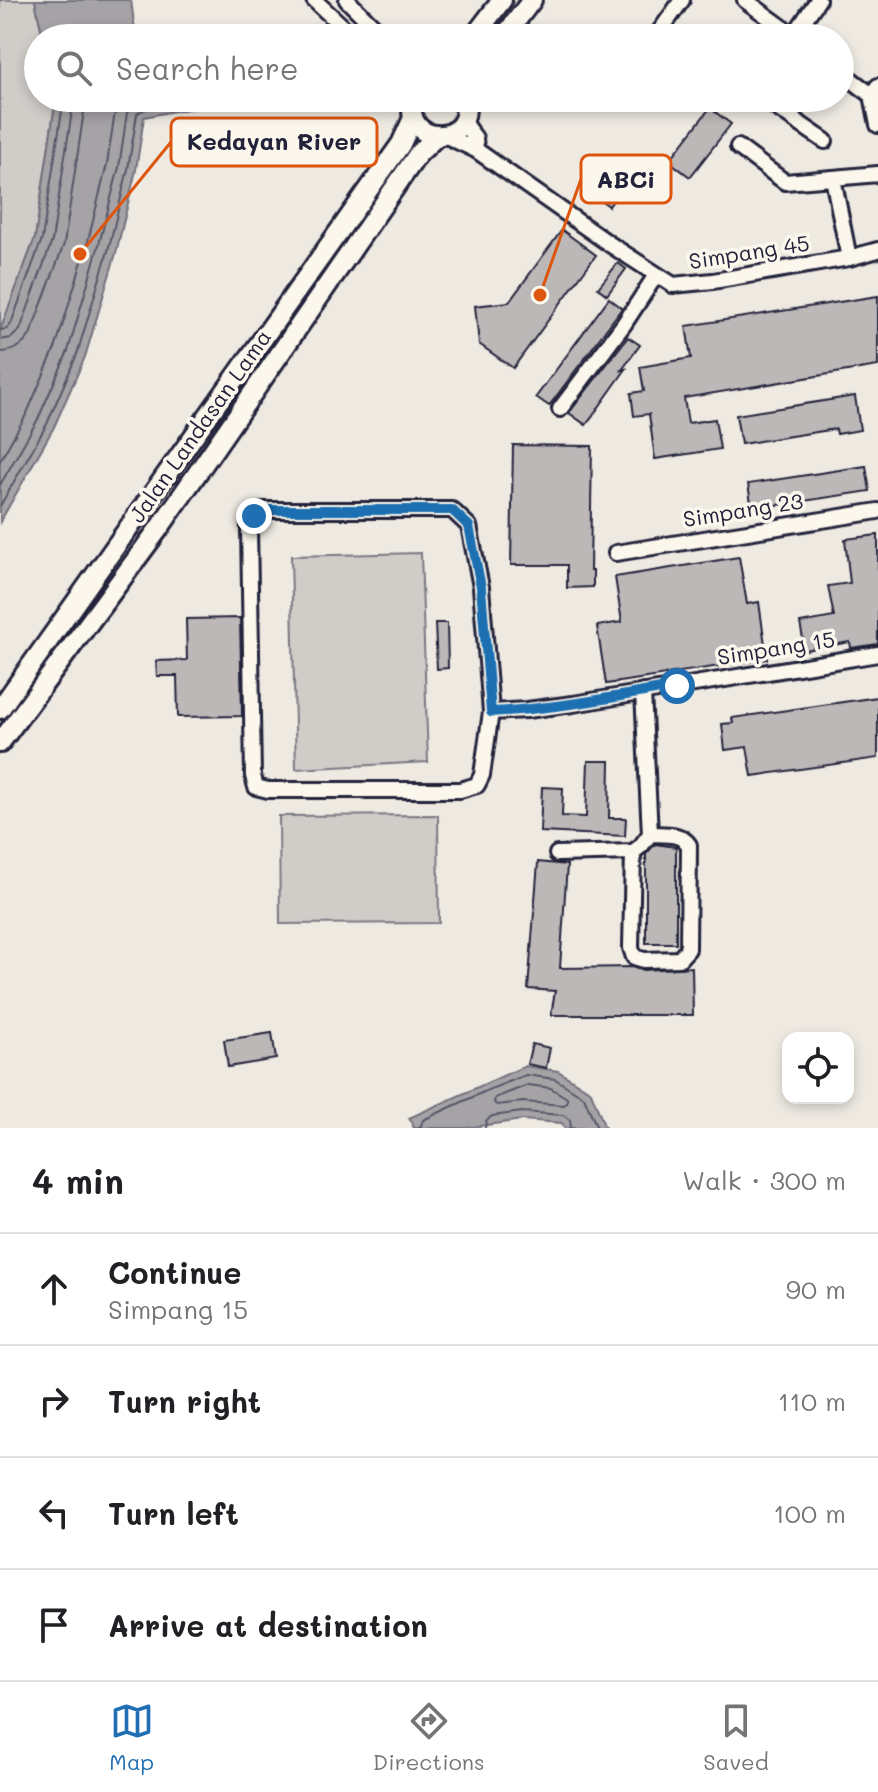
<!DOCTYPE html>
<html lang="en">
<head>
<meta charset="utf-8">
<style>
	:root { --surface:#fff; --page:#f2f2f2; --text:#202124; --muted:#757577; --line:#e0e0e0; --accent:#1f6fb2 }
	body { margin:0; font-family:Mali,sans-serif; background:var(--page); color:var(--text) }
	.controls { position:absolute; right:24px; bottom:24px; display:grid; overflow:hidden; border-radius:16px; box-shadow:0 4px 12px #0003 }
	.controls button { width:72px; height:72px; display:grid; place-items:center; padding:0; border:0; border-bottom:2px solid var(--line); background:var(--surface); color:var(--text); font:40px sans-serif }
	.stop { position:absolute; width:24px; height:24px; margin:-18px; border:6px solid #1f6fb2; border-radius:50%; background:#fff }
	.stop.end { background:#1f6fb2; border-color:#fff; box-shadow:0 2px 8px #0008 }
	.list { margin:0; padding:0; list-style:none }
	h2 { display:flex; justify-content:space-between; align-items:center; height:104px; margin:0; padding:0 32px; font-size:34px }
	h2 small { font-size:26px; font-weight:400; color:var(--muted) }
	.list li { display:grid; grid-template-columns:52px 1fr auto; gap:24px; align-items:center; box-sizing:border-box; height:112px; padding:0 32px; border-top:2px solid var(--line) }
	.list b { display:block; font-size:30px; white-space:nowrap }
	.list p { margin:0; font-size:26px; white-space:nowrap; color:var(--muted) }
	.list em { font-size:26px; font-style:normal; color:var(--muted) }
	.icon { flex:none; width:44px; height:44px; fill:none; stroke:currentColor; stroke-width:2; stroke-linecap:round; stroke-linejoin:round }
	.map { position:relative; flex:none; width:878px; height:1128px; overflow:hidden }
	.search { position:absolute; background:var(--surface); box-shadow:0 4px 12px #0003; left:24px; right:24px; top:24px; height:88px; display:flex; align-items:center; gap:20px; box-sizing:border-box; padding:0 28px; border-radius:44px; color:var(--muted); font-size:30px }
	.sheet { height:552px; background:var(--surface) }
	nav { display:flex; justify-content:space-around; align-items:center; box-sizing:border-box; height:112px; border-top:2px solid var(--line); background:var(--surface); font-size:22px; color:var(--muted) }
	nav a { display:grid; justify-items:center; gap:4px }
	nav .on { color:var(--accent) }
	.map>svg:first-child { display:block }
</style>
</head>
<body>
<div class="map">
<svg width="878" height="1128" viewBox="0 0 878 1128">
	<rect width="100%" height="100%" fill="#eeeae2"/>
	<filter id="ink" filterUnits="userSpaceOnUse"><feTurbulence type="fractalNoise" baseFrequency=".0125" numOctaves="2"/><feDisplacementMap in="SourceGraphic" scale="16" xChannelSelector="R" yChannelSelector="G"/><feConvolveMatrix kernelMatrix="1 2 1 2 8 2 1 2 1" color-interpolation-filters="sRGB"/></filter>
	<g filter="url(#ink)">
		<!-- green -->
		<g fill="#d0cdc9" stroke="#797882" stroke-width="2">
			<polygon points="0,0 35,0 43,38 38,38 38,98 56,98 35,238 0,331"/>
			<polygon points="421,553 428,762 296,769 291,556"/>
			<polygon points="438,815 439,923 280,924 279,816"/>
		</g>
		<!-- water -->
		<g fill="#a6a3a7" stroke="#716f7c" stroke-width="2">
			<polygon points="35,0 131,0 136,38 43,38"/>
			<path d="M56,98h252c-22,9 -46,6 -69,7 -32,1 -64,5 -95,12l-8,53 -20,83 -31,104 -31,70 -54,95v-191l35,-93z"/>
			<polygon points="525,1066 558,1071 591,1092 605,1128 564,1128 562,1123 522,1120 465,1128 414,1128 409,1118"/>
		</g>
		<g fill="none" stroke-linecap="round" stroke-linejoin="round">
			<!-- shore -->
			<g stroke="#575666" stroke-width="2">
				<polyline points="0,330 7,329 11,324 42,239 64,98"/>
				<polyline points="0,340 11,338 20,330 52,241 74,98"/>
				<path d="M0,352c13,0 23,-6 30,-17l34,-91 22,-146"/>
				<polyline points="0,461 27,413 56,346 87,245 107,164 115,112 122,98"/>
				<polyline points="0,485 38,419 68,351 98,248 119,167 127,113 134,102 147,98"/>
				<path d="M0,506l47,-82 30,-70 31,-103 20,-82 9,-55c13,-13 68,-14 88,-16"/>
				<polygon points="528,1085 551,1088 567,1098 567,1103 564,1105 523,1102 497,1105 494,1103 495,1098"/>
				<polyline points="420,1128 423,1120 488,1090 526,1075 555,1079 584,1097 597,1128"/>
				<polyline points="485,1128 486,1121 492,1116 522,1112 563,1115 570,1120 571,1128"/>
			</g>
		</g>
		<!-- building -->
		<g fill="#bcb8b8" stroke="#22223b" stroke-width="2">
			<polygon points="710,108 731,124 690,177 669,161"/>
			<polygon points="617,160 634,171 609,206 592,194"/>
			<polygon points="562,230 596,255 513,368 479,344 475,306 509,302"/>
			<polygon points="618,263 626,269 607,295 598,288"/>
			<polygon points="878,296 878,366 684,398 688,423 715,419 720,449 655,459 649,414 634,416 631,393 644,391 640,367 691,358 686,326"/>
			<polygon points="609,298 622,308 549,406 536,397"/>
			<polygon points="628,337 640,345 622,370 626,369 586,425 569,413"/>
			<polygon points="855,396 860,430 837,434 836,429 741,444 736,415"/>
			<polygon points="513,445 592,446 590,571 593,571 593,587 567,588 567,565 511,565"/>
			<polygon points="866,466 870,491 752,509 748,484"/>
			<polygon points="878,535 878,644 851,648 850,642 805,650 800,623 834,617 828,586 850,583 845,539"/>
			<polygon points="739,557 747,604 759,602 767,659 666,674 666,675 606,684 597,626 622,622 615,577"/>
			<polygon points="240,618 242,716 178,717 177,676 157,676 156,661 187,660 186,619"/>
			<polygon points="435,623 447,623 448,668 437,669"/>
			<polygon points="878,697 878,758 752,776 747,747 725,750 722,724 733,723 732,718"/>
			<polygon points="588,761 610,761 609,818 626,818 625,836 540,832 542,787 563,788 562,816 586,817"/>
			<polygon points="655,844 676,847 676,943 646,943 646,854"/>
			<polygon points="538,862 567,865 560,968 634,967 644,970 692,967 693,1015 551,1015 555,991 528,989"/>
			<polygon points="272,1033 276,1059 228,1067 224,1040"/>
			<polygon points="532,1044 550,1048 546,1068 527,1064"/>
		</g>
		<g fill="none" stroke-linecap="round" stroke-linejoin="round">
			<defs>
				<g id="minor">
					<polyline points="314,0 355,38"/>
					<polyline points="347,0 385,38"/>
					<polyline points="745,0 797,38"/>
					<polyline points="660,38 660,31 682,0"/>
					<polyline points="792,38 818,0"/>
					<polyline points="840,71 878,100"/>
					<polyline points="878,86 872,95 878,125"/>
					<polyline points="728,98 741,102 746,98"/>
					<polyline points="762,98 825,141"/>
					<polyline points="463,122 475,138 476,150"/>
					<polyline points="444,135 476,150 611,245 673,285 713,281 849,258 878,250"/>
					<polyline points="738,147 785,182 833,178"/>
					<polyline points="849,258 833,178 878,174"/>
					<polyline points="560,409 624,324 656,275"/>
					<polygon points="264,510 452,510 469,526 481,587 491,712 482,775 477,785 460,790 268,790 256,787 253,776 249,527 254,516"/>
					<polyline points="616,553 878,511"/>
					<polyline points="491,712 527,710 573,704 878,654"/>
					<path d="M633,852l-2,96 3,9 10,3 35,-1 9,-10 1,-104c-9,-13 -25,-10 -39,-11"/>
					<polyline points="557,854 633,852 641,846 650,834 643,692"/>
				</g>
				<g id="major">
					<polyline points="473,38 502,0"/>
					<polyline points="503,38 532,0"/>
					<path d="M414,98c-15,49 64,50 50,0"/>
					<polyline points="0,709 401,144 413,118"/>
					<polyline points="0,743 160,527 418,154 437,136"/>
				</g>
			</defs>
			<!-- minor casing -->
			<use href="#minor" stroke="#22223b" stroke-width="20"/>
			<!-- major casing -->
			<use href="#major" stroke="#22223b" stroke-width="24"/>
			<!-- minor -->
			<use href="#minor" stroke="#fbf7ec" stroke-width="14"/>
			<!-- major -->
			<use href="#major" stroke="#fbf7ec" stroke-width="18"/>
		</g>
	</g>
	<g fill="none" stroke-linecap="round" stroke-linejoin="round" filter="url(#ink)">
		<!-- route -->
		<path stroke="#1f6fb2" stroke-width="10" d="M254,516l10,-6h188l17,16 12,61 10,125c63,-3 124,-15 186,-26"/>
	</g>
	<g text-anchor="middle" stroke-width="7" stroke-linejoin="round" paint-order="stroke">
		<!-- street labels -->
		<g font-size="22" fill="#22223b" stroke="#fbf7ec">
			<text transform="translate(749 252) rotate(-9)" y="8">Simpang 45</text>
			<text transform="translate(200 426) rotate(-55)" y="8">Jalan Landasan Lama</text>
			<text transform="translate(743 510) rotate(-9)" y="8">Simpang 23</text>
			<text transform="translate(776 648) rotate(-9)" y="8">Simpang 15</text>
		</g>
	</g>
	<!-- callouts -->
	<path fill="none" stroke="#de560e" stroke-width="3" d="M80 254L171 142M540 295L581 179"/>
	<g fill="#de560e" stroke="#fbf7ec" stroke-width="3">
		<circle cx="80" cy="254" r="8"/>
		<circle cx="540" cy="295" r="8"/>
	</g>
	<g fill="#fbf7ec" stroke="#de560e" stroke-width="3">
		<rect x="171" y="118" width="206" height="48" rx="8"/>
		<rect x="581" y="155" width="90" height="48" rx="8"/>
	</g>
	<g font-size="24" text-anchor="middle" font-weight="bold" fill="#22223b">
		<text x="274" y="150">Kedayan River</text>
		<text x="626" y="188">ABCi</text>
	</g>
</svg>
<div class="controls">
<button><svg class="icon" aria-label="locate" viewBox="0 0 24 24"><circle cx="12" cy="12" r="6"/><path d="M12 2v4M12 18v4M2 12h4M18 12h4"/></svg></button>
</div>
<div class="stop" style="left:677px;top:686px"></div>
<div class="stop end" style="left:254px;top:516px"></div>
<div class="search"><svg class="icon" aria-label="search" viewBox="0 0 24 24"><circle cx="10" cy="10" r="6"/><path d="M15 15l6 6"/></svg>Search here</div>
</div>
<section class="sheet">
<h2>4 min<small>Walk · 300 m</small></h2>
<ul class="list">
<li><svg class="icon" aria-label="ahead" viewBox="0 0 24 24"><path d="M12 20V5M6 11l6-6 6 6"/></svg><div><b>Continue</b><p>Simpang 15</p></div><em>90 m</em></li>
<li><svg class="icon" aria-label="right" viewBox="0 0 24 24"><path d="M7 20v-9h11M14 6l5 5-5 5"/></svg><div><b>Turn right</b></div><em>110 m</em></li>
<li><svg class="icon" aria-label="left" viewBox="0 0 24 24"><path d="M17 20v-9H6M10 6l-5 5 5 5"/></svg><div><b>Turn left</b></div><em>100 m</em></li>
<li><svg class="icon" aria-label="arrive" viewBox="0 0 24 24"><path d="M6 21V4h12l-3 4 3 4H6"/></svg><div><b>Arrive at destination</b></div></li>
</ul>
</section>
<nav>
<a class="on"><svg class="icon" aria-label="map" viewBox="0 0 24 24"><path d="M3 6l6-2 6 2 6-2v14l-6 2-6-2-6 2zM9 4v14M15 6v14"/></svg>Map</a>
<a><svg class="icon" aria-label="directions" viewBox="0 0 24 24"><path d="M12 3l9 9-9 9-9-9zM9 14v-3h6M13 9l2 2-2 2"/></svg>Directions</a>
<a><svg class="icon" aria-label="saved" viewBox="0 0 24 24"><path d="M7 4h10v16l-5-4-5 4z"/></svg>Saved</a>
</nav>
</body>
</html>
